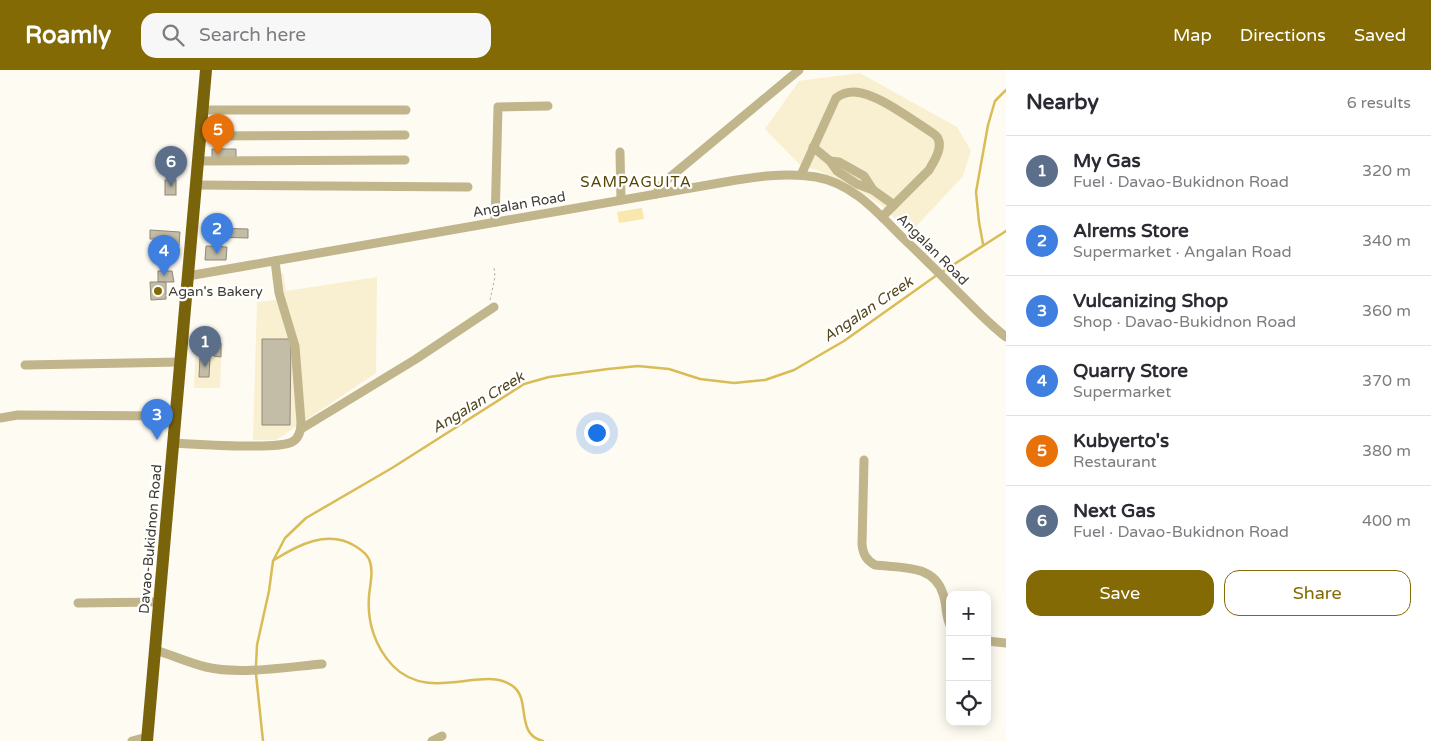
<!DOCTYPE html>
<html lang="en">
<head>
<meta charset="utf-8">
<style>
	:root { --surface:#fff; --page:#f7f7f7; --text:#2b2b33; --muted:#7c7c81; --line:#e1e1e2; --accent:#836a04 }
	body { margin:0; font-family:"Varela Round",sans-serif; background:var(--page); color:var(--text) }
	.controls { position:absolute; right:15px; bottom:15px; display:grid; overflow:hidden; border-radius:10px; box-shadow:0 2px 12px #0003 }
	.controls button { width:45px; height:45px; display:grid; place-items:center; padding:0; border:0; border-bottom:1px solid var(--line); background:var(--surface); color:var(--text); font:25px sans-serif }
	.you { position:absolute; left:596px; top:362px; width:18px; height:18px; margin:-12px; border:4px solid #fff; border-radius:50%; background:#1a73e8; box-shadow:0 0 0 8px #1a73e833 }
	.badge { display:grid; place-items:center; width:32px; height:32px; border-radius:50%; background:var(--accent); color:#fff; font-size:16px; font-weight:700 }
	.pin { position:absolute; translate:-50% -41px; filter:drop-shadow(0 1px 2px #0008) }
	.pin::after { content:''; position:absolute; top:26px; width:18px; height:15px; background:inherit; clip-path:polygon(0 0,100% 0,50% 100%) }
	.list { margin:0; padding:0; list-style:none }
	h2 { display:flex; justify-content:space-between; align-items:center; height:65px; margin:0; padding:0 20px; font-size:21px }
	h2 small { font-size:16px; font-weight:400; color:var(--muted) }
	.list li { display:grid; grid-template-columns:32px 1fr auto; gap:15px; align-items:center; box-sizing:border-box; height:70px; padding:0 20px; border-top:1px solid var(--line) }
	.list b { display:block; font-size:19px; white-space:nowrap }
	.list p { margin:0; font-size:16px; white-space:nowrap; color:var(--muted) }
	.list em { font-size:16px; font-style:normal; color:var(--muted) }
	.actions { display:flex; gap:10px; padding:15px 20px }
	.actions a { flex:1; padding:11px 0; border:1px solid var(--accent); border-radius:15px; text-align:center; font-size:18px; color:var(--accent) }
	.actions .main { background:var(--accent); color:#fff }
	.icon { flex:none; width:28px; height:28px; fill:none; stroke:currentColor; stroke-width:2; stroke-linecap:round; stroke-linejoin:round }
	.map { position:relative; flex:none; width:1006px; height:671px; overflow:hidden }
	header { display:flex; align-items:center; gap:30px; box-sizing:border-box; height:70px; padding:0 25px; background:var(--accent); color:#fff }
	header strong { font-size:24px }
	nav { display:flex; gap:28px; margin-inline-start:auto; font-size:18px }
	.search { width:350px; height:45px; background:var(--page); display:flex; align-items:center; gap:12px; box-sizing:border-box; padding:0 18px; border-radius:15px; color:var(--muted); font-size:19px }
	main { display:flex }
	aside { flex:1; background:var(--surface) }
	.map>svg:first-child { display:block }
</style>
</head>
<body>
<header>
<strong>Roamly</strong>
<div class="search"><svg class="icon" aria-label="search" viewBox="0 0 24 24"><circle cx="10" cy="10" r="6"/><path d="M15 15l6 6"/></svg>Search here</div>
<nav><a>Map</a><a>Directions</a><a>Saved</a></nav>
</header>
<main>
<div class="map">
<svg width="1006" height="671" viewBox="0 0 1006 671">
	<rect width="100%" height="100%" fill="#fefbf2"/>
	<!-- built -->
	<g fill="#f9efd1">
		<polygon points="860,3 957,57 971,81 963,106 910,163 882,136 853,116 817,100 800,95 765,59 799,11"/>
		<polygon points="283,203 286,221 377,207 376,303 276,370 253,370 257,232 276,230 272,204"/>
		<polygon points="196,272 222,273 220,318 194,318"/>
	</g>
	<!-- green -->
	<polygon fill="#f9e7ad" points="642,138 644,149 619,153 617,142"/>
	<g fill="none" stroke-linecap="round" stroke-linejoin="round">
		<!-- stream -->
		<g stroke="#dabc56" stroke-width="2.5">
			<polyline points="983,174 979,152 976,122 988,55 995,31 1006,20"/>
			<polyline points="942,202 1006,161"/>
			<path d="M274,490c24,-15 54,-31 81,-14 5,3 11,7 14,13 5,11 1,26 0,37 -2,26 6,51 24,70 38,39 95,-4 122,22 15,14 1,47 28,53"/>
			<polyline points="256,595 257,575 269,521 273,491 285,468 306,448 392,398 524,314 549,307 608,299 638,296 669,299 700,309 734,313 765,310 794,300 844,271 937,205"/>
			<polyline points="256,604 263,671"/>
		</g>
	</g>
	<!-- building -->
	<g fill="#c3bca6" stroke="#908975">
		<polygon points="212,79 236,79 236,90 212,89"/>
		<rect x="165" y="110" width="11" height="15"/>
		<polygon points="213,158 248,159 248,168 213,167"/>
		<polygon points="150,160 180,162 179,176 154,174 155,169 150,169"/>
		<polygon points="206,176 227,177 226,190 205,190"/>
		<polygon points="158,201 172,201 174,212 158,212"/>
		<polygon points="150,212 166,212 166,229 151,230"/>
		<polygon points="262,269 291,269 290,355 262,355"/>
		<polygon points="215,273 221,273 221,287 214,286"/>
		<polygon points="200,287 210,287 209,307 199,307"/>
	</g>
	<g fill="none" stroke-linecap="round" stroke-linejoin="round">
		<!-- path -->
		<polyline stroke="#b2afa6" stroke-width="1" stroke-dasharray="2.5 2.5" stroke-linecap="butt" points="490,230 495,207 494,196"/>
		<!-- minor -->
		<g stroke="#c1b58c" stroke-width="9">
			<polyline points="202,40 406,40"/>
			<polyline points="200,66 405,65"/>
			<polyline points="813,77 830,91 837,101 857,114 873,120 894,135"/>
			<polyline points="620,82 621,130"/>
			<polyline points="198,91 405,90"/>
			<polyline points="830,91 839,92 864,106 873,120"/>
			<path d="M801,105l35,-77c5,-4 11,-6 18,-6 22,0 61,30 80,42 12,9 1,26 -5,36l-47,47"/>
			<polyline points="196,115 468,117"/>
			<polyline points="656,124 663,113 799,0"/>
			<polyline points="495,152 498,37 548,36"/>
			<path d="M188,206l537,-94c30,-5 60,-10 91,-5 36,6 61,35 86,60 19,18 38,37 57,56 15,15 30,31 47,44"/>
			<polyline points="25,295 180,292"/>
			<polyline points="0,348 18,345 175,346"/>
			<polyline points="301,359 416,289 494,237"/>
			<path d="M173,373c22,1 104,7 119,-1 8,-4 9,-12 9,-20l-6,-76 -16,-53 -4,-32"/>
			<path d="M864,390l-2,84c1,10 4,16 13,21 26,3 59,-1 68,29 4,10 2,21 7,31"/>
			<polyline points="78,533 159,532"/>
			<polyline points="987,571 1006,573"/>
			<path d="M155,580c17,5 34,13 51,17 33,8 82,0 116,-3"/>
			<polyline points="132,671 147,667"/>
			<polyline points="432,671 442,666"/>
		</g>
		<!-- highway -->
		<polyline stroke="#7a640b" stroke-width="12" points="147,671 206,0"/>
	</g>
	<!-- markers -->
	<circle fill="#836a04" stroke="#fff" stroke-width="2" cx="158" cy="221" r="5"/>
	<g text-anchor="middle" stroke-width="4.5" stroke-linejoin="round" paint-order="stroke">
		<!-- street labels -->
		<g font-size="14" fill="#3e3b32" stroke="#fff">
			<text transform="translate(519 134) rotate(-10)" y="5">Angalan Road</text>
			<text transform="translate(933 179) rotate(45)" y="5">Angalan Road</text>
			<text transform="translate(150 469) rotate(-85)" y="5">Davao-Bukidnon Road</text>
		</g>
		<!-- poi labels -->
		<g font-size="14" fill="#3e3b32" stroke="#fff" text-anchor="start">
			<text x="168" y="226">Agan's Bakery</text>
		</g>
		<!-- neighbourhood labels -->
		<g font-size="15" letter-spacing="1" fill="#544300" stroke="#fff">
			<text x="636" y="117">SAMPAGUITA</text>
		</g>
		<!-- water labels -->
		<g font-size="15" font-style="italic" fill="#54471d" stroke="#fff">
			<text transform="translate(868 239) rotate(-34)" y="5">Angalan Creek</text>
			<text transform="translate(478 332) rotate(-31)" y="5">Angalan Creek</text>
		</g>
	</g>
</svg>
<div class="controls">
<button>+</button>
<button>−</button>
<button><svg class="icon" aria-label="locate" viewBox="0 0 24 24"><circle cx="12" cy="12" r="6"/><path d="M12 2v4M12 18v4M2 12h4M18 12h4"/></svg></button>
</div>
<div class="you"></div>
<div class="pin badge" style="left:205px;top:297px;background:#5c6f8a">1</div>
<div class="pin badge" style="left:217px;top:184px;background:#3f7fe0">2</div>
<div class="pin badge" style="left:157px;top:370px;background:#3f7fe0">3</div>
<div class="pin badge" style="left:164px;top:206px;background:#3f7fe0">4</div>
<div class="pin badge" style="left:218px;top:85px;background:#e8710a">5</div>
<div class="pin badge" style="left:171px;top:117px;background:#5c6f8a">6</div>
</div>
<aside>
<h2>Nearby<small>6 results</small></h2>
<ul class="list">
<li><span class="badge" style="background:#5c6f8a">1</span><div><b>My Gas</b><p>Fuel · Davao-Bukidnon Road</p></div><em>320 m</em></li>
<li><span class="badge" style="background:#3f7fe0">2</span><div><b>Alrems Store</b><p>Supermarket · Angalan Road</p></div><em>340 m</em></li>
<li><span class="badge" style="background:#3f7fe0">3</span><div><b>Vulcanizing Shop</b><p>Shop · Davao-Bukidnon Road</p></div><em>360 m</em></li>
<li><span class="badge" style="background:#3f7fe0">4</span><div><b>Quarry Store</b><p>Supermarket</p></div><em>370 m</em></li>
<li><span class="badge" style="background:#e8710a">5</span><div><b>Kubyerto's</b><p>Restaurant</p></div><em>380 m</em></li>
<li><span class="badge" style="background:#5c6f8a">6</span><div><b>Next Gas</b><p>Fuel · Davao-Bukidnon Road</p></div><em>400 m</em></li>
</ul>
<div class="actions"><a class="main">Save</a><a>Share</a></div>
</aside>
</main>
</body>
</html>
